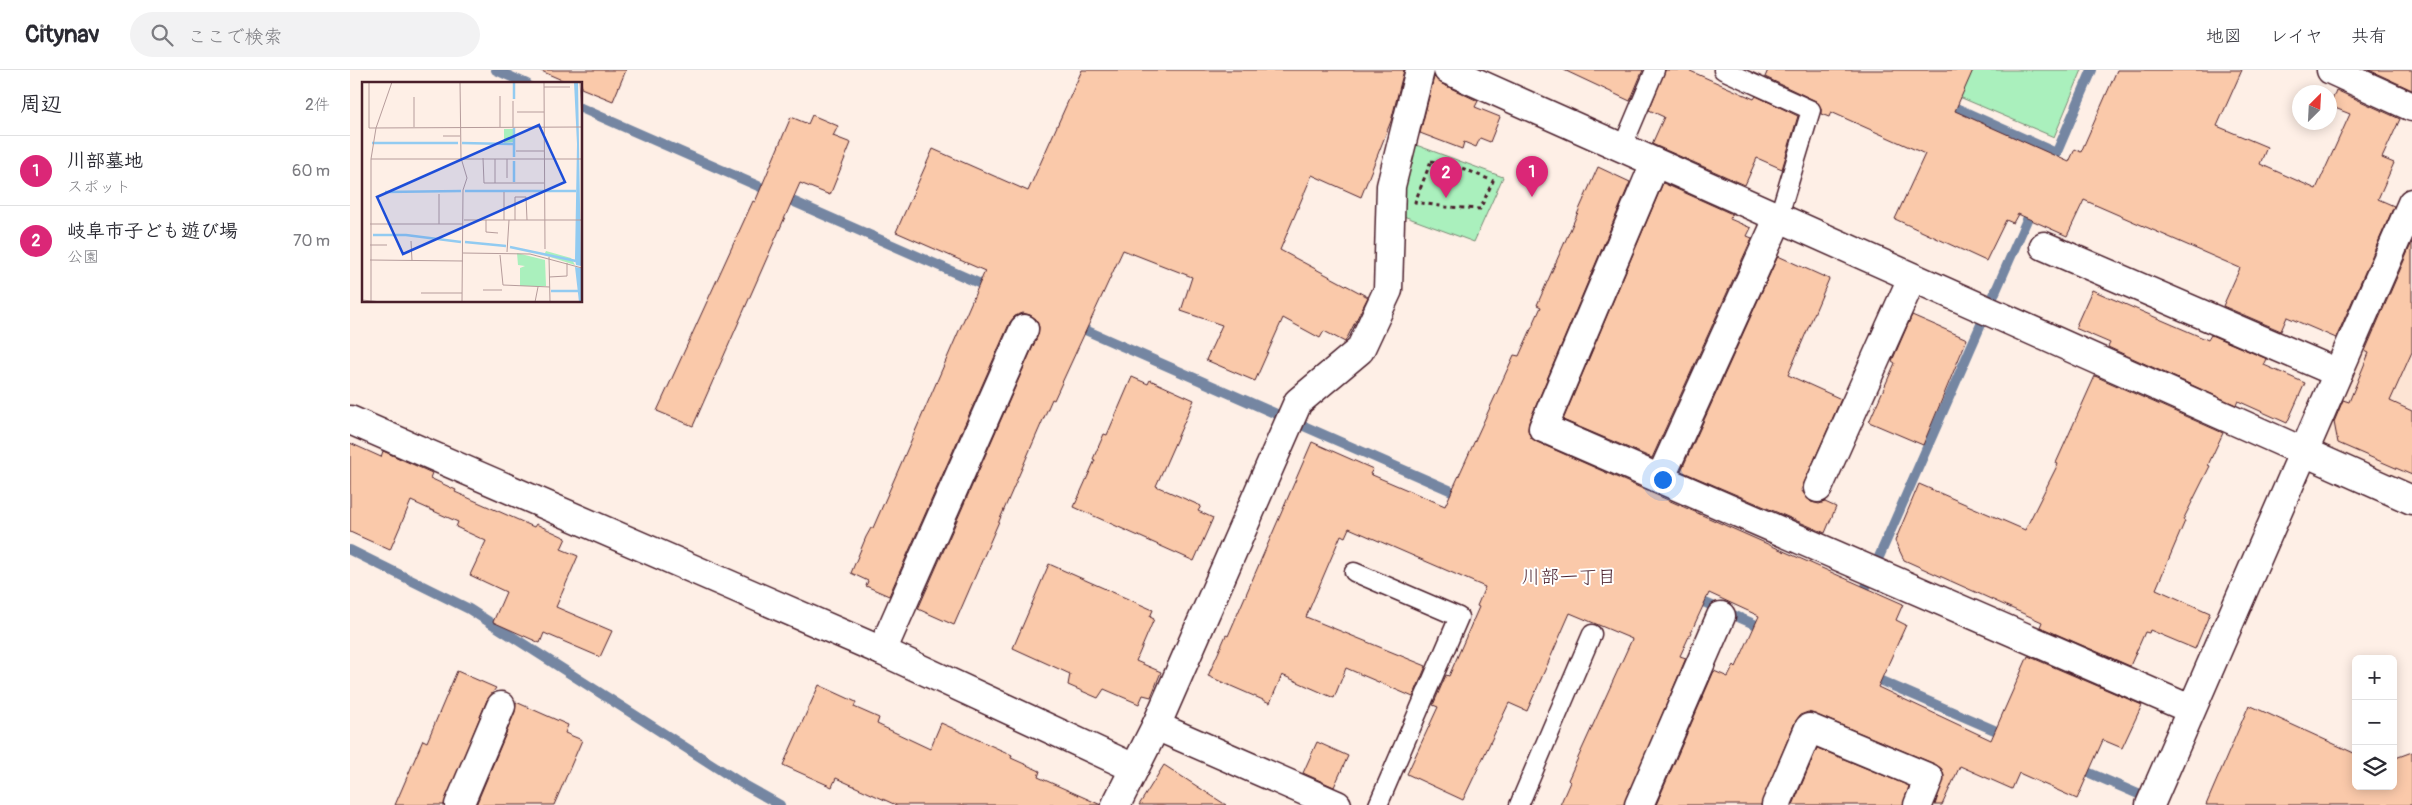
<!DOCTYPE html>
<html lang="ja">
<head>
<meta charset="utf-8">
<style>
	:root { --surface:#fff; --page:#f2f2f3; --text:#2b2b33; --muted:#7c7c81; --line:#e1e1e2; --accent:#db2777 }
	body { margin:0; font-family:Pangolin,"Klee One",sans-serif; background:var(--page); color:var(--text) }
	.controls { position:absolute; right:15px; bottom:15px; display:grid; overflow:hidden; border-radius:8px; box-shadow:0 2px 12px #0003 }
	.controls button { width:45px; height:45px; display:grid; place-items:center; padding:0; border:0; border-bottom:1px solid var(--line); background:var(--surface); color:var(--text); font:25px sans-serif }
	.compass { position:absolute; left:1942px; top:15px; width:45px; height:45px; border-radius:50%; background:var(--surface); box-shadow:0 2px 12px #0003; rotate:24deg }
	.you { position:absolute; left:1312px; top:409px; width:18px; height:18px; margin:-12px; border:4px solid #fff; border-radius:50%; background:#1a73e8; box-shadow:0 0 0 8px #1a73e833 }
	.badge { display:grid; place-items:center; width:32px; height:32px; border-radius:50%; background:var(--accent); color:#fff; font-size:16px; font-weight:700 }
	.pin { position:absolute; translate:-50% -41px; filter:drop-shadow(0 1px 2px #0008) }
	.pin::after { content:''; position:absolute; top:26px; width:18px; height:15px; background:inherit; clip-path:polygon(0 0,100% 0,50% 100%) }
	.list { margin:0; padding:0; list-style:none }
	h2 { display:flex; justify-content:space-between; align-items:center; height:65px; margin:0; padding:0 20px; font-size:21px }
	h2 small { font-size:16px; font-weight:400; color:var(--muted) }
	.list li { display:grid; grid-template-columns:32px 1fr auto; gap:15px; align-items:center; box-sizing:border-box; height:70px; padding:0 20px; border-top:1px solid var(--line) }
	.list b { display:block; font-size:19px; white-space:nowrap }
	.list p { margin:0; font-size:16px; white-space:nowrap; color:var(--muted) }
	.list em { font-size:16px; font-style:normal; color:var(--muted) }
	.icon { flex:none; width:28px; height:28px; fill:none; stroke:currentColor; stroke-width:2; stroke-linecap:round; stroke-linejoin:round }
	.map { position:relative; flex:none; width:2062px; height:735px; overflow:hidden }
	header { display:flex; align-items:center; gap:30px; box-sizing:border-box; height:70px; padding:0 25px; background:var(--surface); border-bottom:1px solid var(--line) }
	header strong { font-size:24px }
	nav { display:flex; gap:28px; margin-inline-start:auto; font-size:18px }
	.search { width:350px; height:45px; background:var(--page); display:flex; align-items:center; gap:12px; box-sizing:border-box; padding:0 18px; border-radius:28px; color:var(--muted); font-size:19px }
	main { display:flex }
	aside { flex:1; background:var(--surface) }
	.map>svg:first-child { display:block }
</style>
</head>
<body>
<header>
<strong>Citynav</strong>
<div class="search"><svg class="icon" aria-label="search" viewBox="0 0 24 24"><circle cx="10" cy="10" r="6"/><path d="M15 15l6 6"/></svg>ここで検索</div>
<nav><a>地図</a><a>レイヤ</a><a>共有</a></nav>
</header>
<main>
<aside>
<h2>周辺<small>2件</small></h2>
<ul class="list">
<li><span class="badge">1</span><div><b>川部墓地</b><p>スポット</p></div><em>60 m</em></li>
<li><span class="badge">2</span><div><b>岐阜市子ども遊び場</b><p>公園</p></div><em>70 m</em></li>
</ul>
</aside>
<div class="map">
<svg width="2062" height="735" viewBox="0 0 2062 735">
	<rect width="100%" height="100%" fill="#feefe6"/>
	<filter id="ink" filterUnits="userSpaceOnUse"><feTurbulence type="fractalNoise" baseFrequency=".02" numOctaves="2"/><feDisplacementMap in="SourceGraphic" scale="10" xChannelSelector="R" yChannelSelector="G"/><feConvolveMatrix kernelMatrix="1 2 1 2 8 2 1 2 1" color-interpolation-filters="sRGB"/></filter>
	<g filter="url(#ink)">
		<!-- built -->
		<polygon fill="#fde4d4" points="2062,160 2062,416 1967,374"/>
		<!-- green -->
		<g fill="#aaf0bd" stroke="#7a8874">
			<polygon points="1610,0 1732,0 1704,67 1600,23"/>
			<polygon points="1058,72 1153,107 1124,172 1048,144"/>
		</g>
		<g fill="none" stroke-linecap="round" stroke-linejoin="round">
			<!-- stream -->
			<g stroke="#7586a2" stroke-width="10">
				<polyline points="146,0 177,14"/>
				<polyline points="1595,33 1706,83"/>
				<polyline points="231,38 642,219"/>
				<polyline points="1700,98 1742,0"/>
				<polyline points="724,255 1113,426"/>
				<polyline points="0,480 119,539 391,713 430,735"/>
				<polyline points="1344,528 1418,560"/>
				<polyline points="1511,528 1683,136"/>
				<polyline points="1520,606 1658,666"/>
				<polyline points="1728,698 1802,730"/>
			</g>
		</g>
		<!-- building -->
		<g fill="#fac9aa" stroke="#4a1f2b">
			<polygon points="189,0 276,0 263,31 231,18 231,14 221,14"/>
			<polygon points="732,0 1054,0 1041,51 1011,127 962,105 930,180 1018,227 995,272 974,261 970,268 933,248 905,311 856,290 872,255 831,241 842,207 773,180 704,330 702,329 604,555 568,539 688,265 689,257 686,249 680,245 673,243 665,246 660,252 539,526 516,516 518,511 501,503 516,467 521,458 523,458 635,201 546,162 583,79 678,121"/>
			<polygon points="1214,0 1293,0 1280,31"/>
			<polygon points="1315,0 1338,0 1404,29 1406,26 1448,46 1432,99 1407,88 1395,115 1302,74 1314,47 1299,40"/>
			<polygon points="1418,0 1623,0 1605,41 1719,92 1725,79 1731,82 1767,0 1892,0 1867,56 1917,77 1910,94 1966,119 2000,44 1980,36 1986,20 2050,49 2032,88 2044,93 2028,129 2044,136 1986,268 1937,247 1931,261 1873,236 1890,198 1734,130 1717,166 1668,144 1663,153 1656,150 1636,191 1545,149 1575,84 1481,42 1479,47 1471,44 1471,38 1466,31 1415,7"/>
			<polygon points="2019,0 2062,0 2062,20"/>
			<polygon points="1084,7 1092,14 1128,31 1125,37 1150,47 1140,72 1130,68 1126,77 1114,72 1112,79 1070,63"/>
			<polygon points="462,45 488,56 483,66 501,73 480,125 450,113 343,356 307,341 403,131 405,132 441,47 458,54"/>
			<polygon points="1248,97 1280,112 1179,352 1178,360 1181,368 1187,372 1553,534 1546,550 1556,555 1528,617 1641,670 1678,586 1792,635 1772,678 1753,670 1727,729 1669,703 1662,719 1610,696 1592,735 1585,735 1594,706 1592,699 1585,694 1465,644 1458,642 1450,645 1445,652 1411,735 1306,735 1364,601 1378,607 1384,595 1386,597 1409,546 1359,523 1330,586 1336,588 1274,735 1210,735 1220,712 1218,710 1282,569 1220,543 1177,641 1159,633 1113,730 1057,704 1088,637 1083,635 1096,605 1099,606 1129,537 1127,536 1135,517 999,458 995,467 991,465 956,547 1076,596 1063,627 996,598 984,628 932,605 920,633 858,606 876,565 878,566 962,372 1023,399 1020,404 1095,436 1164,285 1169,286 1191,237 1187,235"/>
			<polygon points="1313,113 1382,144 1380,149 1401,158 1397,166 1402,168 1302,388 1213,350"/>
			<polygon points="2062,172 2062,282 2040,331 2062,341 2062,405 1988,373 1984,352 1993,330 1999,332 2019,283 2015,281"/>
			<polygon points="1428,186 1479,209 1438,305 1491,329 1451,420 1461,432 1469,434 1475,432 1486,437 1475,463 1331,401"/>
			<polygon points="1742,220 1858,270 1861,265 1917,289 1914,295 1955,313 1937,353 1888,331 1886,335 1758,277 1760,273 1725,258"/>
			<polygon points="1562,245 1617,269 1573,375 1519,352 1545,293 1542,291"/>
			<polygon points="1745,306 1873,363 1858,395 1860,396 1833,450 1835,451 1806,519 1860,543 1845,579 1800,560 1799,563 1795,562 1780,596 1690,557 1692,552 1554,490 1545,471 1569,414 1675,460 1708,394 1706,393"/>
			<polygon points="782,307 798,314 800,310 844,330 806,416 851,436 848,441 863,448 844,491 724,437 745,390 743,389 754,364 757,365"/>
			<polygon points="0,373 31,387 33,381 82,403 80,408 106,420 105,422 184,457 186,454 216,468 211,479 228,486 206,537 262,561 250,587 194,563 190,573 143,552 156,522 120,505 136,471 106,457 108,452 61,431 40,480 0,462"/>
			<polygon points="699,494 803,540 800,547 804,549 786,591 811,602 801,627 793,625 789,634 754,619 748,628 718,615 720,604 663,578"/>
			<polygon points="107,601 146,618 137,630 94,735 45,735 73,670 77,672"/>
			<polygon points="469,615 506,632 504,637 529,648 527,654 580,679 591,653 662,685 661,688 690,701 688,707 751,735 546,735 486,708 482,717 433,695"/>
			<polygon points="166,632 218,655 215,663 232,670 204,735 126,735 165,642"/>
			<polygon points="1899,635 2006,684 2006,716 2043,716 2043,689 2062,682 2062,735 1856,735"/>
			<polygon points="967,672 998,686 984,717 953,703"/>
			<polygon points="1467,678 1559,716 1553,735 1443,735"/>
			<polygon points="814,695 876,735 789,735"/>
		</g>
		<g fill="none" stroke-linecap="round" stroke-linejoin="round">
			<defs>
				<g id="lane">
					<polyline points="1373,0 1461,40 1428,149"/>
					<polyline points="1272,78 1305,0"/>
					<polyline points="1004,502 1109,547 1028,735"/>
					<polyline points="1169,735 1242,564"/>
				</g>
				<g id="street">
					<polyline points="1098,0 2062,430"/>
					<polyline points="1981,0 2062,37"/>
					<polyline points="1305,93 1193,358 1840,639"/>
					<polyline points="1694,176 1988,303"/>
					<polyline points="0,350 532,581 784,698"/>
					<polyline points="1310,409 1428,149"/>
					<polyline points="1468,418 1562,208"/>
					<polyline points="532,581 674,259"/>
					<polyline points="806,656 987,735"/>
					<polyline points="109,735 151,636"/>
					<polyline points="766,735 806,656 948,332 1010,280 1038,220 1041,116 1070,0"/>
					<polyline points="1289,735 1371,546"/>
					<polyline points="1426,735 1459,658 1579,708 1568,735"/>
					<polyline points="1800,735 2062,133"/>
				</g>
			</defs>
			<!-- lane casing -->
			<use href="#lane" stroke="#4a1f2b" stroke-width="21"/>
			<!-- street casing -->
			<use href="#street" stroke="#4a1f2b" stroke-width="31"/>
			<!-- path -->
			<polygon stroke="#4a1f2b" stroke-width="3" stroke-dasharray="4 4" stroke-linecap="butt" points="1081,91 1112,98 1143,111 1130,139 1096,137 1065,132"/>
			<!-- lane -->
			<use href="#lane" stroke="#fff" stroke-width="18"/>
			<!-- street -->
			<use href="#street" stroke="#fff" stroke-width="28"/>
		</g>
	</g>
	<g text-anchor="middle" stroke-width="4" stroke-linejoin="round" paint-order="stroke">
		<!-- neighbourhood labels -->
		<g font-size="19" fill="#4a1f2b" stroke="#fff">
			<text x="1219" y="513">川部一丁目</text>
		</g>
	</g>
	<!-- overview -->
	<g transform="translate(12 12)">
		<rect width="220" height="220" fill="#feefe6"/>
		<path d="M142,47h9v13l-9,1zM184,169l25,7 4,7 -31,-10zM155,171l28,7 1,26h-26v-18l5,-2 -7,-1z" fill="#aaf0bd"/>
		<path d="M212,0h4l3,184 -5,-1 -1,-6 2,-115zM213,185l6,1 1,34h-3z" fill="#92cbf1"/>
		<path fill="none" stroke="#92cbf1" stroke-width="2.5" d="M152,0v17M152,46v29M10,61h86M100,61l52,1M152,79v21M103,109h111M23,110l76,-1M11,153h33l55,7M103,160l41,4M148,165l66,14M189,209h27"/>
		<path fill="none" stroke="#b69c9b" stroke-width="1" d="M7,0v46l213,-1M98,0l1,76 6,20 -4,12 -1,112M182,0l1,167M218,0l2,37M182,5h26M138,14v31M52,15v30M151,19v26M155,30h27M81,54h17M154,69h28M121,76l1,25h60M9,77h211M145,96v-19M133,101v-24M142,110v28M77,112v30M102,138h118M124,138v12l12,1M153,138v-23h11l1,23M8,142h93M49,159l1,20M8,163h17M145,170l2,-32M101,171l67,1 52,14M138,173l3,30 47,2M187,175l1,45M8,178l93,1M187,195l18,-1v-13M121,208h19M59,211h41M0,218l20,2M9,220v-143l5,-31 16,-46M173,220l3,-15"/>
		<path fill="#1d4ed8" fill-opacity="0.15" stroke="#1d4ed8" stroke-width="2.5" d="M177,43l26,57 -162,72 -26,-57z"/>
		<rect width="220" height="220" fill="none" stroke="#4a1f2b" stroke-width="2.5"/>
	</g>
</svg>
<div class="controls">
<button>+</button>
<button>−</button>
<button><svg class="icon" aria-label="layers" viewBox="0 0 24 24"><path d="M12 4l9 5-9 5-9-5zM3 14l9 5 9-5"/></svg></button>
</div>
<svg class="compass" viewBox="-18 -18 36 36"><path d="M0-13l5 13h-10z" fill="#e53935"/><path d="M0 13l5-13h-10z" fill="#7c7c81"/></svg>
<div class="you"></div>
<div class="pin badge" style="left:1182px;top:127px">1</div>
<div class="pin badge" style="left:1096px;top:128px">2</div>
</div>
</main>
</body>
</html>
